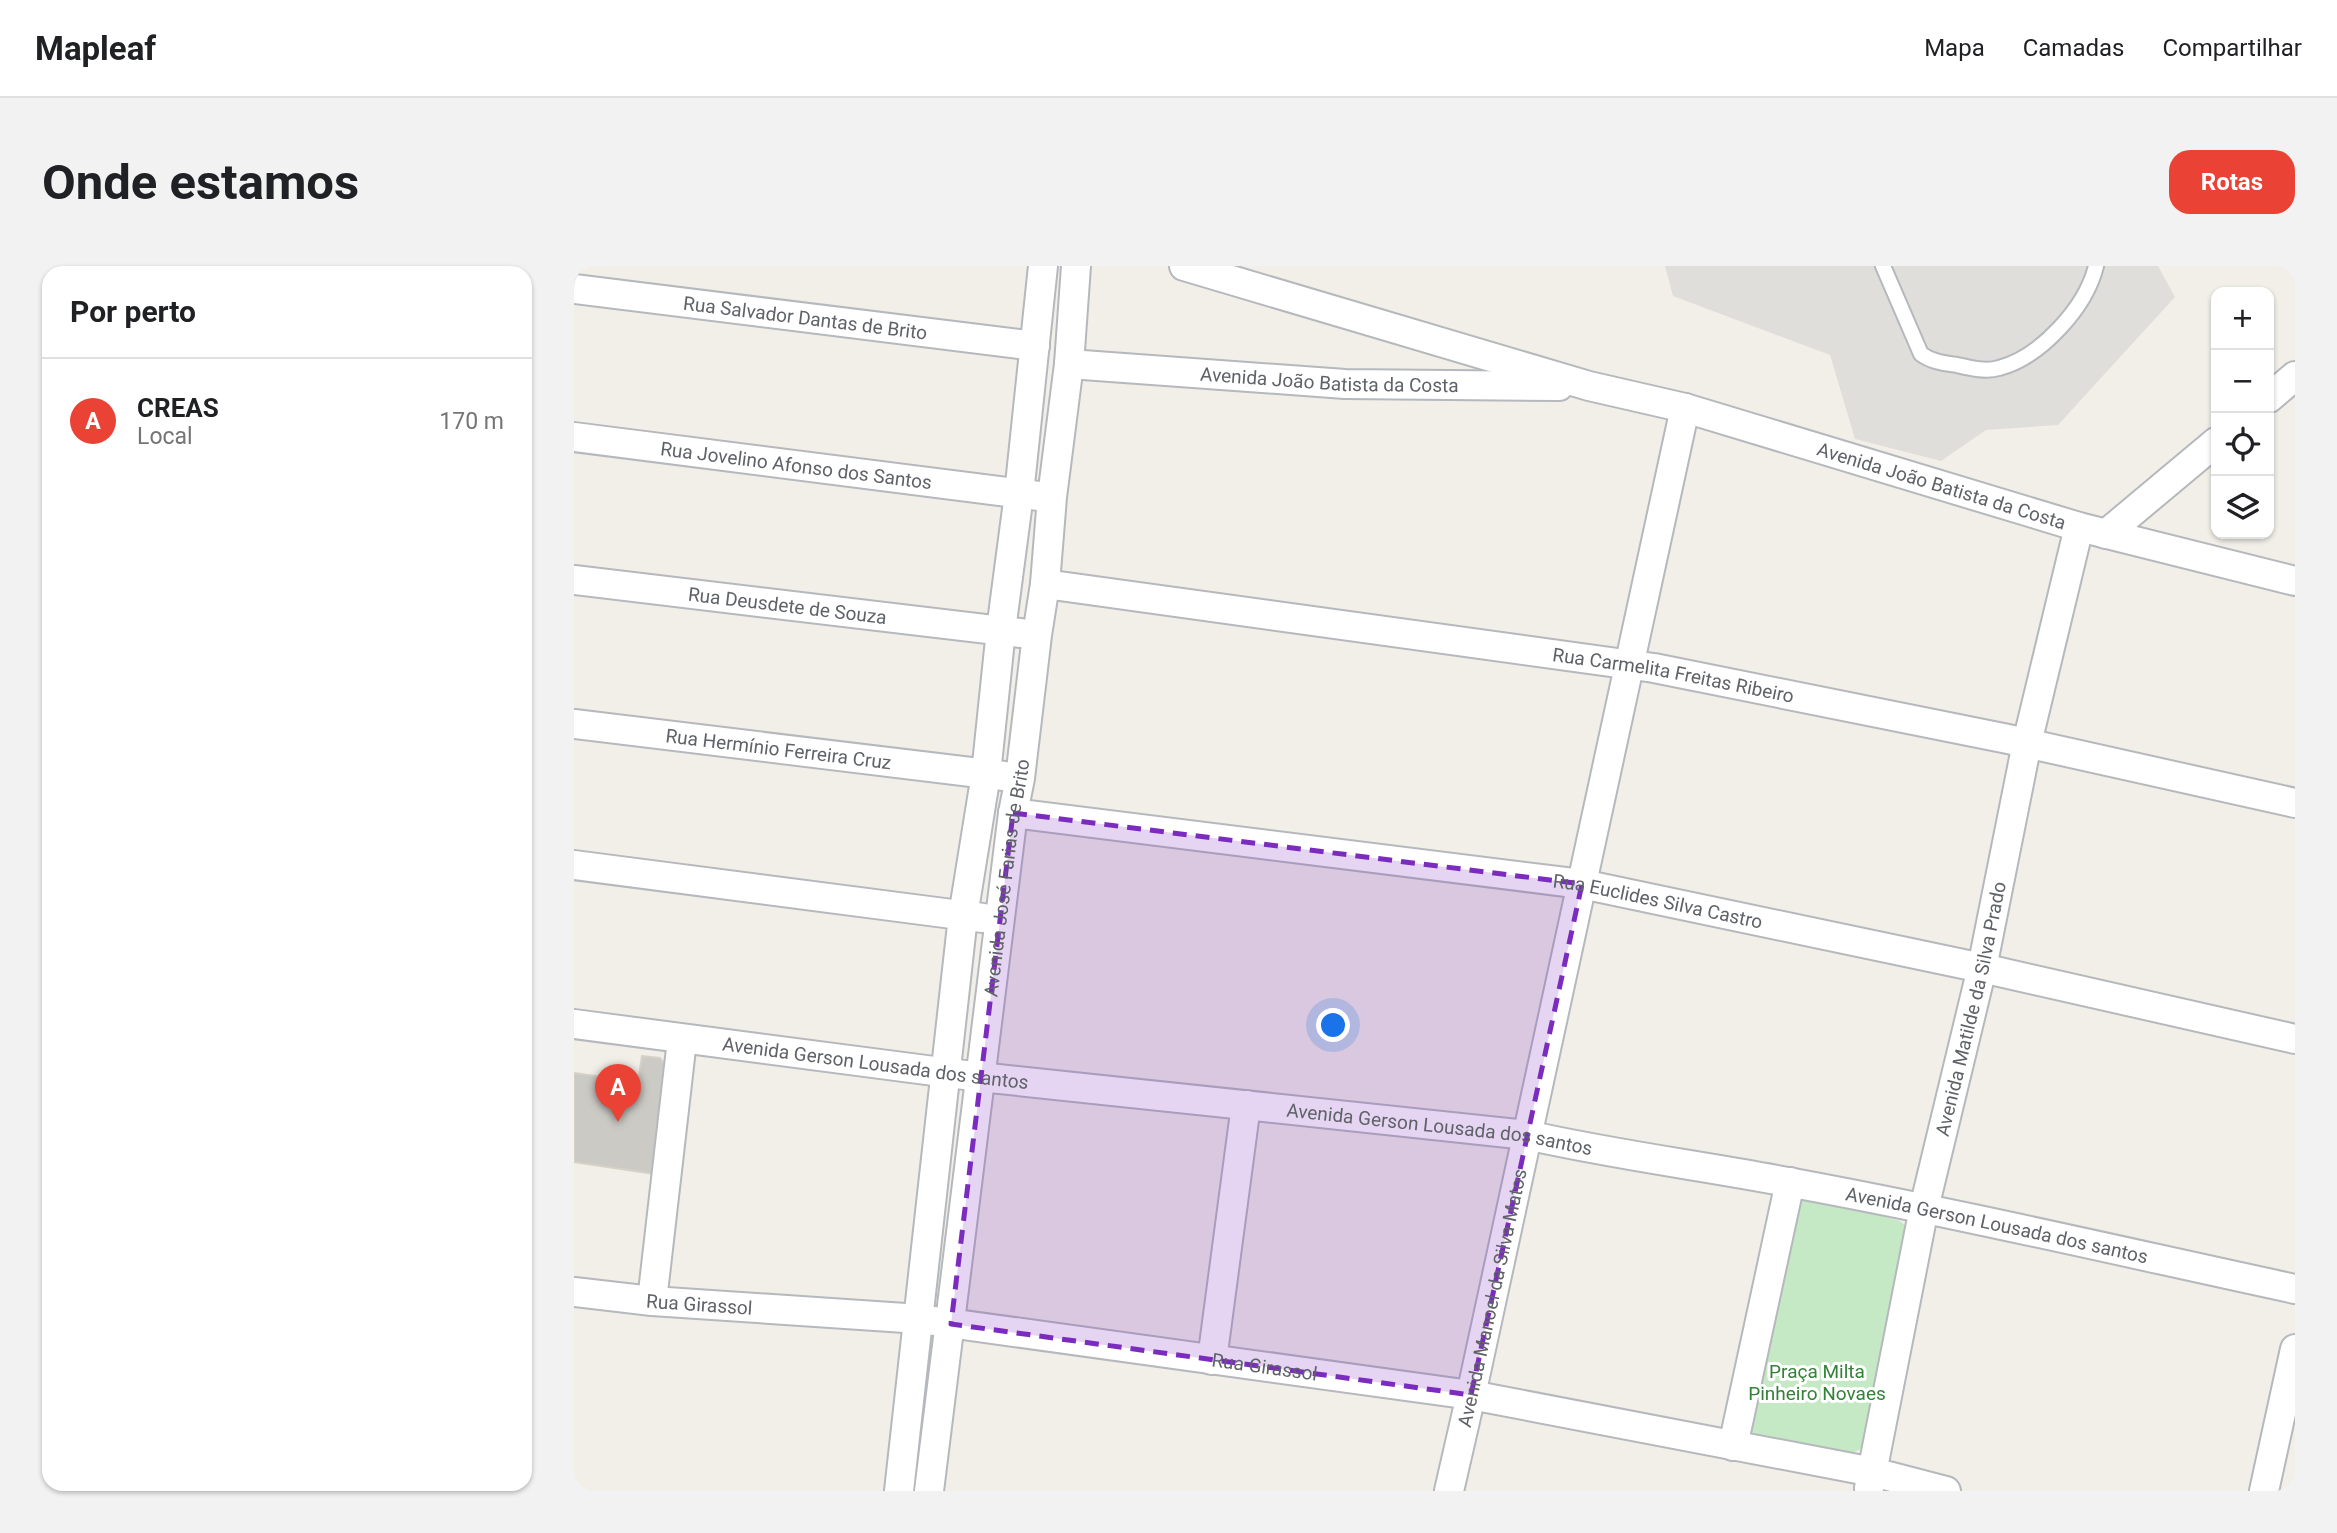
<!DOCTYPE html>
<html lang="pt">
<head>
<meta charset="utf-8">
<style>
	:root { --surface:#fff; --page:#f2f2f2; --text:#202124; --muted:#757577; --line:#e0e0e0; --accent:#ea4335 }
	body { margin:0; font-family:Roboto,sans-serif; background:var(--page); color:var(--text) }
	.controls { position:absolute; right:21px; top:21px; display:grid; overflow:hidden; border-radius:14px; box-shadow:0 2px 5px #0004 }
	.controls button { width:63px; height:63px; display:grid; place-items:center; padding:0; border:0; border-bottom:2px solid var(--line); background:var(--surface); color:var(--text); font:35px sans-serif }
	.you { position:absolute; left:760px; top:760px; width:24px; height:24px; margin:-18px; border:5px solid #fff; border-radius:50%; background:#1a73e8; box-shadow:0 0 0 10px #1a73e833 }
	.badge { display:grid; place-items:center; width:46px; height:46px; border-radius:50%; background:var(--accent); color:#fff; font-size:23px; font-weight:700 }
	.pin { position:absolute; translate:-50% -58px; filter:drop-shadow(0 2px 4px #0008) }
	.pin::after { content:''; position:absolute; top:37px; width:24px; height:21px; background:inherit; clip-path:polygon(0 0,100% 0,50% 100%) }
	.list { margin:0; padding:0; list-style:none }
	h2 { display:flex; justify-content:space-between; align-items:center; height:91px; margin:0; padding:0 28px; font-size:30px }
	h2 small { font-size:23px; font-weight:400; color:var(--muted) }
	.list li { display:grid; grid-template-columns:46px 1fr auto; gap:21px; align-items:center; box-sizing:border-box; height:126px; padding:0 28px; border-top:2px solid var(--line) }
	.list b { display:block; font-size:26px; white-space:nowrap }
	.list p { margin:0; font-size:23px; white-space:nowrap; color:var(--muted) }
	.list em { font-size:23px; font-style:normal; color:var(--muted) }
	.icon { flex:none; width:38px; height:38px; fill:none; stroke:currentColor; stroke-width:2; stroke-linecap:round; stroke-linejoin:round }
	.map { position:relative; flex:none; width:1721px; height:1225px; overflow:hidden; border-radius:21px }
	header { display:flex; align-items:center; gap:42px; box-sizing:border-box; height:98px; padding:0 35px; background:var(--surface); border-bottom:2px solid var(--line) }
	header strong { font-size:33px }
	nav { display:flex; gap:38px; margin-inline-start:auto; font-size:24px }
	.intro { display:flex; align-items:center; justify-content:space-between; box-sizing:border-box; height:168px; padding:0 42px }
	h1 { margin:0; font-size:49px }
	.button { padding:18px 32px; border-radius:21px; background:var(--accent); color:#fff; font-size:24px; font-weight:700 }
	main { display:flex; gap:42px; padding:0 42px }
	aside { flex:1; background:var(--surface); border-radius:21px; box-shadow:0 2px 5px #0004 }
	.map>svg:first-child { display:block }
</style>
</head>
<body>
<header>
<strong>Mapleaf</strong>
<nav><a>Mapa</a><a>Camadas</a><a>Compartilhar</a></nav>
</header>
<div class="intro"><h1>Onde estamos</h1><a class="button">Rotas</a></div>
<main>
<aside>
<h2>Por perto<small></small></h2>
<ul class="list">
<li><span class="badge">A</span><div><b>CREAS</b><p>Local</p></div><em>170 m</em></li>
</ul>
</aside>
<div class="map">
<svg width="1721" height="1225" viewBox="0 0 1721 1225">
	<rect width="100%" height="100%" fill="#f1efe8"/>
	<!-- industrial -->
	<polygon fill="#e0deda" points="1091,0 1584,0 1601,31 1484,159 1412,164 1367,195 1281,173 1256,89 1099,30"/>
	<!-- green -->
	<polygon fill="#c5e8c5" points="1238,932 1326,955 1333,961 1290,1181 1279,1187 1180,1167 1175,1164 1225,936"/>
	<!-- building -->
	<polygon fill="#cccac5" stroke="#d6d1c6" stroke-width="2" points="68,790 86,792 93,801 81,908 0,896 0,807 64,816"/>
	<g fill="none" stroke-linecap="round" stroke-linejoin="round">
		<defs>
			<path id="lane" d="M1309,0l38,88c11,8 23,9 36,11 13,3 29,7 42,3 42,-11 87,-61 97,-102"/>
			<g id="street">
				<path id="s1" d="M610,0l405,120 96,22 394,119 216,54"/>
				<path id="s2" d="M0,23l461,57"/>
				<path id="s3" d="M495,98l276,20 214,2"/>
				<polyline points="1695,132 1721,110"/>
				<path id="s4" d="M0,171l465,59"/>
				<polyline points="1532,268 1642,176"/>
				<path id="s5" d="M0,314l446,53"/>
				<path id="s6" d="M471,318l609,84 354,71 287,64"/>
				<path id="s7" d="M0,458l430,52"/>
				<path id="s8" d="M439,547l569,71 400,84 313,71"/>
				<polyline points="0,599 409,652"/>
				<path id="s9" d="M0,758l406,53 547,58c88,20 178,31 266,48 168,31 335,70 502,106"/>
				<path id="s10" d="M0,1026l78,9 268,18 551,76 402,77 73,19"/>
				<polyline points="78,1035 108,774"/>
				<polyline points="638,1094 672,839"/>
				<polyline points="1159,1180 1216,916"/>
				<path id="s11" d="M1295,1222l55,-280 58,-240 45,-225 52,-216"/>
				<polyline points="325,1225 389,650 412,508 427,364 445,228 469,0"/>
				<path id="s12" d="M355,1225l84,-678 7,-35 17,-143 8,-51 7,-87 17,-133 7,-98"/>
				<path id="s13" d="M875,1225l22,-96 214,-987"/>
				<polyline points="1690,1225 1721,1083"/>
			</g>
		</defs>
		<!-- lane casing -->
		<use href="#lane" stroke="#b5b8bc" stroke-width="18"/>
		<!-- street casing -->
		<use href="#street" stroke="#b5b8bc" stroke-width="32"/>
		<!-- lane -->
		<use href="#lane" stroke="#fff" stroke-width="14"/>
		<!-- street -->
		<use href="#street" stroke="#fff" stroke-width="28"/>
	</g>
	<!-- marked area -->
	<path fill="#7b2cbf" fill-opacity="0.2" stroke="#7b2cbf" stroke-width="5" stroke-dasharray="14 9" stroke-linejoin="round" d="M439,547l569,71 -111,511 -520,-71z"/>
	<g text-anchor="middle" stroke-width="6" stroke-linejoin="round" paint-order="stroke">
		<!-- street labels -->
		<g font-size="19" fill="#5f6368" stroke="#fff">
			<text dy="7" stroke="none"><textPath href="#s2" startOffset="233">Rua Salvador Dantas de Brito</textPath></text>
			<text dy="7" stroke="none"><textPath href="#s3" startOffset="261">Avenida João Batista da Costa</textPath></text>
			<text dy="7" stroke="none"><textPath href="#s4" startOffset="224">Rua Jovelino Afonso dos Santos</textPath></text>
			<text dy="7" stroke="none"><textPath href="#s1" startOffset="789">Avenida João Batista da Costa</textPath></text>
			<text dy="7" stroke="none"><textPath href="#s5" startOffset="215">Rua Deusdete de Souza</textPath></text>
			<text dy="7" stroke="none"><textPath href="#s6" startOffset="635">Rua Carmelita Freitas Ribeiro</textPath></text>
			<text dy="7" stroke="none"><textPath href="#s7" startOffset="206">Rua Hermínio Ferreira Cruz</textPath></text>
			<text dy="7" stroke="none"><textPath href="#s12" startOffset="618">Avenida José Farias de Brito</textPath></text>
			<text dy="7" stroke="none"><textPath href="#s8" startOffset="651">Rua Euclides Silva Castro</textPath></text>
			<text dy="7" stroke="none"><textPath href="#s11" startOffset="490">Avenida Matilde da Silva Prado</textPath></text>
			<text dy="7" stroke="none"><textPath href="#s9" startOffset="304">Avenida Gerson Lousada dos santos</textPath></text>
			<text dy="7" stroke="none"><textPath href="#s9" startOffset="872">Avenida Gerson Lousada dos santos</textPath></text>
			<text dy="7" stroke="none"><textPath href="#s9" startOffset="1438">Avenida Gerson Lousada dos santos</textPath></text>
			<text dy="7" stroke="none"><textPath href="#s13" startOffset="198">Avenida Manoel da Silva Matos</textPath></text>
			<text dy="7" stroke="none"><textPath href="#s10" startOffset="126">Rua Girassol</textPath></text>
			<text dy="7" stroke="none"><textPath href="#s10" startOffset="695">Rua Girassol</textPath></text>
		</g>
		<!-- park labels -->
		<g font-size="19" fill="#348238" stroke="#fff">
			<text x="1243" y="1112">Praça Milta<tspan x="1243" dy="22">Pinheiro Novaes</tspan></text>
		</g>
	</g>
</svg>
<div class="controls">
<button>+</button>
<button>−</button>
<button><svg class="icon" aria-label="locate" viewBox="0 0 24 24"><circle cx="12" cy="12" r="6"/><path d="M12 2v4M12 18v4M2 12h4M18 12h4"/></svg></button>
<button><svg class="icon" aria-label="layers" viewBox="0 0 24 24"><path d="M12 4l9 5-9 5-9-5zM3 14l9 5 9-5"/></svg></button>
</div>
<div class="you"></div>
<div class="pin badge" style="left:44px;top:856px">A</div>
</div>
</main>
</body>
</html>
